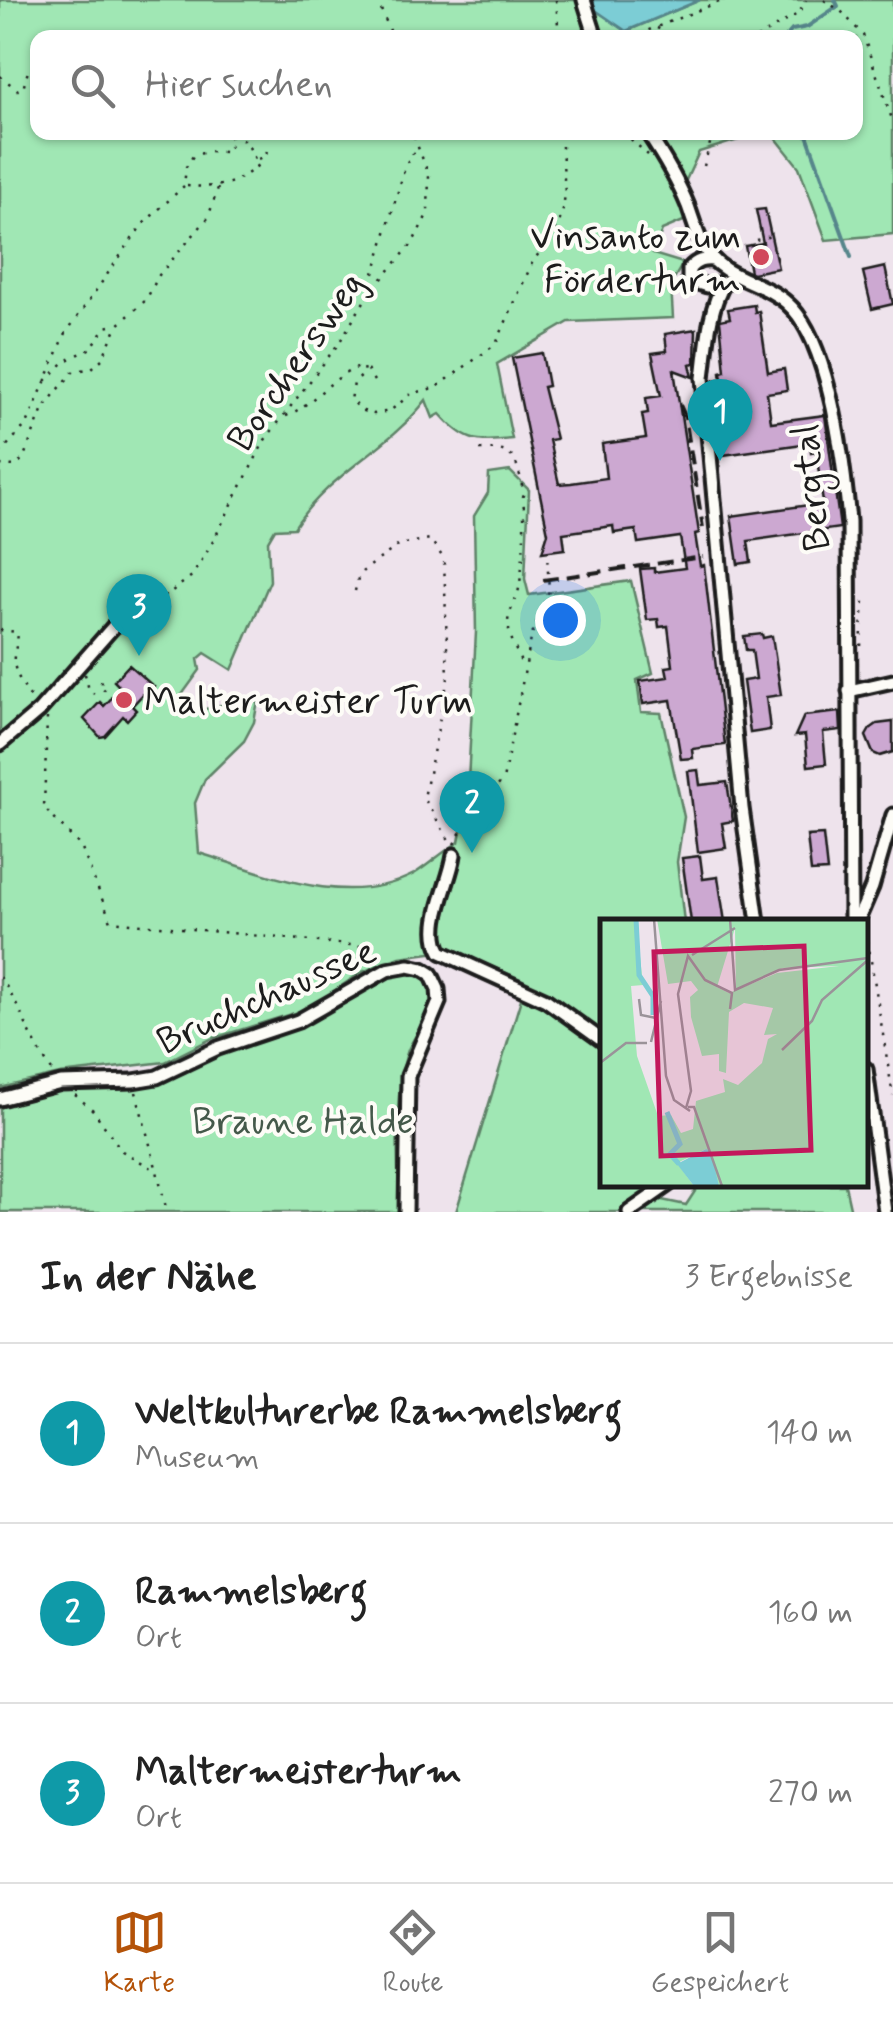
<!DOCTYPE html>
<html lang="de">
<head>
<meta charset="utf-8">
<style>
	:root { --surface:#fff; --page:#f2f2f2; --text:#222; --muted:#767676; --line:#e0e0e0; --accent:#b45309 }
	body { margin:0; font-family:Mynerve,sans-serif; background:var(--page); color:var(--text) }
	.you { position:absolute; left:560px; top:620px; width:35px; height:35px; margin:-25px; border:8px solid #fff; border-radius:50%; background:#1a73e8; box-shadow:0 0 0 15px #1a73e833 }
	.badge { display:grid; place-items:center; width:65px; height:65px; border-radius:50%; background:var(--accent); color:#fff; font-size:32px; font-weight:700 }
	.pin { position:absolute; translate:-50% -82px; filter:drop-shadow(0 2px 5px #0008) }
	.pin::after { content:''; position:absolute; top:52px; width:35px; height:30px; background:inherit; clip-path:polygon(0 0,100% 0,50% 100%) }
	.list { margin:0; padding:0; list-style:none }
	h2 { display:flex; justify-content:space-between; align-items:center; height:130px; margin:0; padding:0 40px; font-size:42px }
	h2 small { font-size:32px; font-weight:400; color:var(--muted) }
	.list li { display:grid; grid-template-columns:65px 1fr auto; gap:30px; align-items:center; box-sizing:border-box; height:180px; padding:0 40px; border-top:2px solid var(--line) }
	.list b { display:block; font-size:38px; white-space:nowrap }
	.list p { margin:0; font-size:32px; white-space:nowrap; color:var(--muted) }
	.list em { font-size:32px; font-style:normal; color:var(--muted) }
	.icon { flex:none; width:55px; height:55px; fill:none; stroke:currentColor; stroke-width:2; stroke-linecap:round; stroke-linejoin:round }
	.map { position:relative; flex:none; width:893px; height:1212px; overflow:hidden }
	.search { position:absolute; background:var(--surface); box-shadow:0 2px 8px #0004; left:30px; right:30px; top:30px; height:110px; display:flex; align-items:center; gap:25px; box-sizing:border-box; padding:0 35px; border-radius:20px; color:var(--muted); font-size:38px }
	.sheet { height:670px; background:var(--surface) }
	nav { display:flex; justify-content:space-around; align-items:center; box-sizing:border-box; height:140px; border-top:2px solid var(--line); background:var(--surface); font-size:28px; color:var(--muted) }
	nav a { display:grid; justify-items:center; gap:5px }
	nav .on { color:var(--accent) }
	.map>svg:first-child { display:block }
</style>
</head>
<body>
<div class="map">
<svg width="893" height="1212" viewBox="0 0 893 1212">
	<rect width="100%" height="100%" fill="#eee3ec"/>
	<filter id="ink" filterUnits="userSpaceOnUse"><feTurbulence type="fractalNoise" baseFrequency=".01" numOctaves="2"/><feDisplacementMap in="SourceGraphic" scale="20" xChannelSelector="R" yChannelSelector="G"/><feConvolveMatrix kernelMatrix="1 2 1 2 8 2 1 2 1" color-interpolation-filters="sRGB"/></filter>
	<g filter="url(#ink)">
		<!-- green -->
		<g fill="#a0e7b4" stroke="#5e8268" stroke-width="2.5">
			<path d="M0,0h593l1,9 33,22 73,-31h193v234l-67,6 -27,-73 -27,-34 84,-1v-94h-818v94l723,1 -62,19 -18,39 12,26 -31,13 -9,24 30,9 -12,21 2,34 -104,4 -72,42 15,75c-37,4 -47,3 -72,-25l-7,4 -7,-18c-37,49 -98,74 -132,128l-19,1 -7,12 2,40 -38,89 -27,-17 -7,6 2,11 -19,26 9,17 69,-18 -5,27 -10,19 -39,38 -10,24 4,50c66,20 147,57 215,21 15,-9 29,-23 45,-32l8,-42 9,-168 -2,-116 14,-23 1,-19 21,-3 19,19 -4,89 4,16 102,-14 22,92 -16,7 4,32 20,1 23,104 -7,45 7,60h-81v262l50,1 4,14 29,6 13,-20h146l6,27h-395l68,-223 -1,-9 -70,-30 -53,7 -38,15 -55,37 -96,30 -46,23 -105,12 -60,14z"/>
			<path d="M414,971c10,6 18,10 19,23 2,20 -18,38 -25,56 -16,46 -9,113 -9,162h-399v-109l56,-14 73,-2 28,-4 26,-10 36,-20 78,-27 91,-51z"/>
		</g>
		<!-- water -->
		<polygon fill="#7ccdd5" stroke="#56868b" stroke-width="2.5" points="593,0 700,0 626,31 594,9"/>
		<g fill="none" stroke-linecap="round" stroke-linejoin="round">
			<!-- stream -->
			<g stroke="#56868b" stroke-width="4">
				<polyline points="785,38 792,30 807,27 838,6 835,0"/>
				<polyline points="806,132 851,257"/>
			</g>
		</g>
		<!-- building -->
		<g fill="#cca8d1" stroke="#1c1c1c" stroke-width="2.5">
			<polygon points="765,209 778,268 753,273 750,272 745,246 763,243 756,210"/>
			<polygon points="885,267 893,304 872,309 863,272"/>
			<polygon points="754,305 755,312 759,311 768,372 784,369 787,390 767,393 771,422 825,415 840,528 748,541 751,562 738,564 731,516 823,503 816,451 811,452 810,443 723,455 714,380 722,379 721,372 725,371 720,320 730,318 728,309"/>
			<polygon points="696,329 695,363 690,364 693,377 674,370 699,533 695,534 700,566 704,565 725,745 692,749 693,758 681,759 671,700 643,704 640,681 668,677 666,667 673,666 668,626 659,627 658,619 647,620 640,569 654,568 654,572 685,568 680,537 638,543 636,530 614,533 613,526 563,533 565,549 542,552 548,533 512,358 542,353 548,386 543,387 556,439 549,440 559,484 571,483 606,478 602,444 646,438 642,414 648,413 646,398 661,396 652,353 667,351 665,334"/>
			<polygon points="762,634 763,638 772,636 781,695 766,697 770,730 750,733 743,681 756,679 752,650 746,650 744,636"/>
			<polygon points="129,665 154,687 148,695 145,692 132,706 136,710 127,720 123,716 105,736 100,737 84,719 100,702 104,706 121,688 114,681"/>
			<polygon points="840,712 841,730 823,732 826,764 808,766 805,735 795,736 804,716"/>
			<polygon points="893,722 893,752 880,756 873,753 866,736 870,729 877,724"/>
			<polygon points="698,770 700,785 727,782 733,821 722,823 726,848 698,852 688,771"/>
			<polygon points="823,835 827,871 811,872 807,836"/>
			<polygon points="700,856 703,879 718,877 725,922 691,922 682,858"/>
		</g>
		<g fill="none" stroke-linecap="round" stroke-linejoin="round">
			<defs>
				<g id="minor">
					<polyline points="584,0 596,38"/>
					<path d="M647,132c16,24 30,47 41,74 5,14 9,30 17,43 18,30 58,32 82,54 43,37 57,163 62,218l2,401"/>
					<path d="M714,260c-11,-1 -17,0 -25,9v11l18,6 17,-3"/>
					<path d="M725,282c-17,27 -18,65 -22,96l39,430 16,114"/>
					<polyline points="849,691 893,681"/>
					<polyline points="0,744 39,711 113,627 126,616 155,602"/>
					<path d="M454,855c-4,29 -29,70 -13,97l105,48 57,41"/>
					<polyline points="857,922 872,887 893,815"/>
					<polyline points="866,1069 885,1212"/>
					<polyline points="0,1099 61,1083 133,1081 157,1077 218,1048 298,1021 387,970 409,966 423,969 431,974 438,989 439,1002 408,1076 406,1212"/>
					<polyline points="629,1212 669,1184"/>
				</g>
			</defs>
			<!-- minor casing -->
			<use href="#minor" stroke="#1c1c1c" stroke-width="19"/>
			<!-- path -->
			<g stroke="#1c1c1c" stroke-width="2.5" stroke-dasharray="2.5 8" stroke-linecap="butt">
				<polyline points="377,0 393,38"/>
				<polyline points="556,0 559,38"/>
				<polyline points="824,0 841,11 863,35 893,122"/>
				<polyline points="657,28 679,38"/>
				<polyline points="83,38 89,30 103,38"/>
				<polyline points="120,38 130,34 138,38"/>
				<polyline points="629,38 724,0"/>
				<polyline points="757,38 799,13 806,0"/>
				<polyline points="0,76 18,90 23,89 28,71 38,74"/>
				<polyline points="623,132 648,155"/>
				<polyline points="258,159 266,155 268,145"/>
				<polyline points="704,166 713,132"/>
				<path d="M187,186c30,2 48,0 71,-21l-9,-18 -13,-15"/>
				<polyline points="756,240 775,235"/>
				<polyline points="368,294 406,164 417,147"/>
				<polyline points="367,370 374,381"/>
				<polyline points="46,381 64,362 91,348 106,327 114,325"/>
				<path d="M286,416c29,-12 45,-41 77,-50l1,8 -10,9 -3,17 12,11 11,3 16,-3 21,-17 26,-7 59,-43 37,-83 17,-22 12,-23 3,-22 -4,-62"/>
				<path d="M480,450c10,0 22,-2 30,5 21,17 14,114 8,138 -3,10 -10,20 -10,30 1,14 10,31 15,45"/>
				<polyline points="0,453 27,424 66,333 142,225 184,186 186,167 193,156 209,151 225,152 231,144 230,132"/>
				<polyline points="0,465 15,466 23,459 44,407 73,372 92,368 102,359 117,326 146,300 159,275 208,218 218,188"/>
				<polyline points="355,591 359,574 399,545 430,539 444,559 448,678 424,798 452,845"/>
				<polyline points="164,597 192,576 210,547 265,440 339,343 368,295 412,244 428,213 429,175 412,132"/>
				<path d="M0,630l17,2c2,11 -2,14 -3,24 -2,15 11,33 19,46"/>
				<polyline points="861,646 864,600 861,595"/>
				<polyline points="85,674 89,690 94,694"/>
				<polyline points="102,681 99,684 112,698"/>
				<polyline points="47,718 44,808 81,847 111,921 360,946 378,962"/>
				<polyline points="454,844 467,821 503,780 532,634 549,591 547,553"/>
				<polyline points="866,930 893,1096"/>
				<path d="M0,977c22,31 31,67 55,98"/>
				<polyline points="136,1092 157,1171"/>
				<polyline points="75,1095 93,1110 122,1151 157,1171 167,1212"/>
			</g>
			<!-- minor -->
			<use href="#minor" stroke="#fdfcf7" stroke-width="11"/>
			<!-- rail -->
			<g stroke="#1c1c1c" stroke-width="4" stroke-dasharray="15 8" stroke-linecap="butt">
				<polyline points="680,405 685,416 703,528"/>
				<polyline points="543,580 703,557"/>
			</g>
		</g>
	</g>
	<!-- markers -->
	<g fill="#d1495b" stroke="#fdfcf7" stroke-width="4">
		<circle cx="761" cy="257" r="10"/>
		<circle cx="124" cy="700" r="10"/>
	</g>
	<g text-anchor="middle" stroke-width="8" stroke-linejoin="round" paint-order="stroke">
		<!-- poi labels -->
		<g font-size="38" fill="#1c1c1c" stroke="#fdfcf7" text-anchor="end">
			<text x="741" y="248">Vinsanto zum<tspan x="741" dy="44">Förderturm</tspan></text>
			<text x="144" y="713" text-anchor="start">Maltermeister Turm</text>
		</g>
		<!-- street labels -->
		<g font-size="38" fill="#1c1c1c" stroke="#fdfcf7">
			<text transform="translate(295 361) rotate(-55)" y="13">Borchersweg</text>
			<text transform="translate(810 488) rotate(-96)" y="13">Bergtal</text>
			<text transform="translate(266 995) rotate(-24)" y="13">Bruchchaussee</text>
		</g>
		<!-- park labels -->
		<g font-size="38" fill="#44594a" stroke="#fdfcf7">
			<text x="303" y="1133">Braune Halde</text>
		</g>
	</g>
	<!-- overview -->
	<g transform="translate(600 919)">
		<rect width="268" height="268" fill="#eee3ec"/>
		<path d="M0,0h36l7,66 -12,1 6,70 21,60 13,-1 10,18 12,-4 3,-28 29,-9 -2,-13 15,6 24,-22 6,-24 9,-5 -13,1 9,-27 -29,-5 -15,9 -3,61 -7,-2v-17l-17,2 -11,-39 -1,-20 8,-7 -7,-9 -23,3 -11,-65h210v267h-148l-13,-37 -29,14 17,23h-94zM135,9l1,61 47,-21 56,-2 -62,7 -48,20 -12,-6z" fill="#a0e7b4" fill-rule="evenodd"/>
		<path d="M106,230l5,3 8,34h-25l-17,-22z" fill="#7ccdd5"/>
		<path fill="none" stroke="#7ccdd5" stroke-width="5" d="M36,0l3,56 14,21v19M67,193l13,32 -10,10 9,10"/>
		<path fill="none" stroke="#9a9399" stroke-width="2.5" d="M54,0l12,157 8,24 16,11M130,0l5,71 44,-20 89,-12M92,36l43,-27M39,80l2,16 15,3M51,123l10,-41M182,131l30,-29 10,-21 46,-40M0,144l26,-20h21M88,188h6l28,79M86,189l5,-17 -13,-97 10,-38 17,24 27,13 -2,16"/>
		<path fill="#c2185b" fill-opacity="0.15" stroke="#c2185b" stroke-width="5" d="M204,27l7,204 -150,6 -7,-204z"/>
		<rect width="268" height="268" fill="none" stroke="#1c1c1c" stroke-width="5"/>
	</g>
</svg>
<div class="you"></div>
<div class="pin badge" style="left:720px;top:461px;background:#0f9aa8">1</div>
<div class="pin badge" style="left:472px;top:853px;background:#0f9aa8">2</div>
<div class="pin badge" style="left:139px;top:656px;background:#0f9aa8">3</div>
<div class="search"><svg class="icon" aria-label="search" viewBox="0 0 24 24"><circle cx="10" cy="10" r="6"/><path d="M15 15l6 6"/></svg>Hier suchen</div>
</div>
<section class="sheet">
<h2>In der Nähe<small>3 Ergebnisse</small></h2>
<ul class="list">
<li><span class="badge" style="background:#0f9aa8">1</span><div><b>Weltkulturerbe Rammelsberg</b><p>Museum</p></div><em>140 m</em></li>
<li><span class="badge" style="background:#0f9aa8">2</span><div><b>Rammelsberg</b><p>Ort</p></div><em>160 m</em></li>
<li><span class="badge" style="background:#0f9aa8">3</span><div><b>Maltermeisterturm</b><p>Ort</p></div><em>270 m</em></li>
</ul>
</section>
<nav>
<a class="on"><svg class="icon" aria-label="map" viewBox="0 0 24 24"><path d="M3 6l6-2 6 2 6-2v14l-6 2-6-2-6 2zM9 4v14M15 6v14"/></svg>Karte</a>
<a><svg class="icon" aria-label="directions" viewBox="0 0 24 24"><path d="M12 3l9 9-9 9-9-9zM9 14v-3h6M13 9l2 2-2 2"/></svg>Route</a>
<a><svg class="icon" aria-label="saved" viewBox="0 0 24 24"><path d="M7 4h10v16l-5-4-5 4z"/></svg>Gespeichert</a>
</nav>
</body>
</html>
